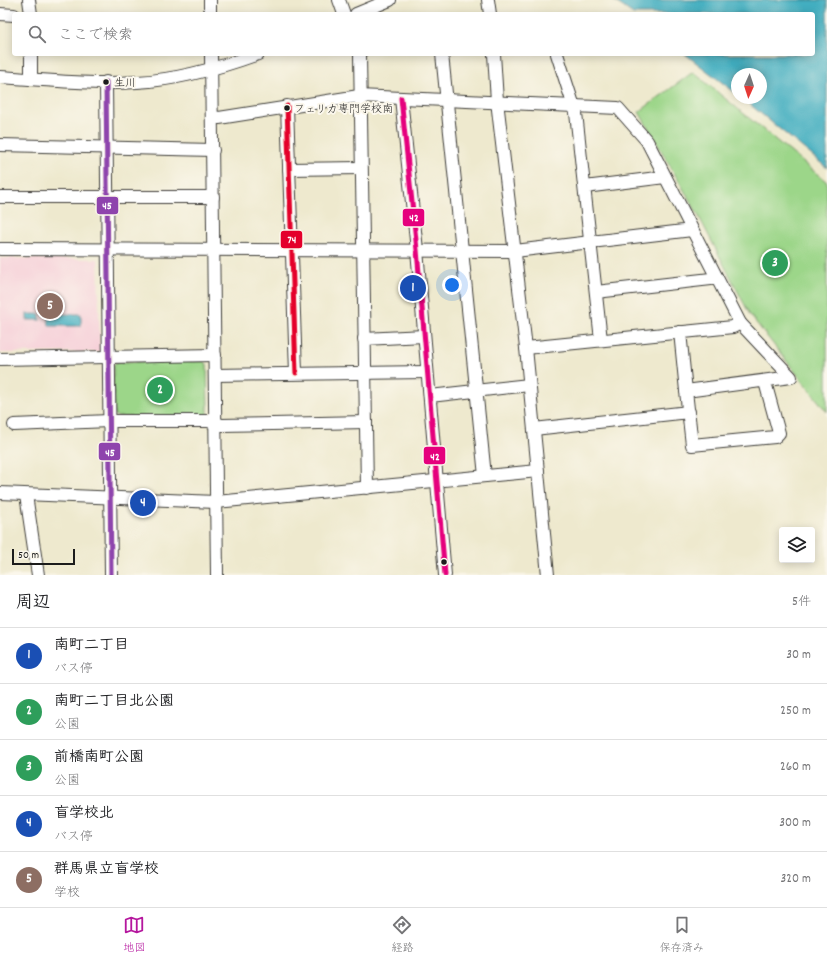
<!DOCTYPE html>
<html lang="ja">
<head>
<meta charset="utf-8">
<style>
	:root { --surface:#fff; --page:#f2f2f2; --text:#202124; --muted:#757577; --line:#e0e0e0; --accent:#b5179e }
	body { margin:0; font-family:Dekko,"Klee One",sans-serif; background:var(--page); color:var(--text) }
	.controls { position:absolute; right:12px; bottom:12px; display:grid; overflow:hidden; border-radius:4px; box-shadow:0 2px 10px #0003 }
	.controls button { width:36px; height:36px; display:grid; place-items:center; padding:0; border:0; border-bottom:1px solid var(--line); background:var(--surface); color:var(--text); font:20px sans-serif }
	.compass { position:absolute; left:731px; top:68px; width:36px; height:36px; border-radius:50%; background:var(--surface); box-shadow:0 2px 10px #0003; rotate:183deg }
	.scale { position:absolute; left:12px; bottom:10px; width:63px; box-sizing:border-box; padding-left:4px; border:2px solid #1c1c1c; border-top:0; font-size:11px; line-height:14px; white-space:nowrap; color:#1c1c1c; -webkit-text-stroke:3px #fbf7ec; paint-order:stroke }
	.you { position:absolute; left:452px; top:285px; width:14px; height:14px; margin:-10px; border:3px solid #fff; border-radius:50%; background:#1a73e8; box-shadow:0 0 0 6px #1a73e833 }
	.badge { display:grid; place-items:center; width:26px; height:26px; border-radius:50%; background:var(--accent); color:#fff; font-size:13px; font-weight:700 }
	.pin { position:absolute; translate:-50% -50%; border:2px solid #fff; box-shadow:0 1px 4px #0006 }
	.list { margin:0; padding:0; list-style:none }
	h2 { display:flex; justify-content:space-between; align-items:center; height:52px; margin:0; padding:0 16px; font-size:17px }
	h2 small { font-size:13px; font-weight:400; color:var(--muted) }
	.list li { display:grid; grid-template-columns:26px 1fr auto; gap:12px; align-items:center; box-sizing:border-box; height:56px; padding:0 16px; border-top:1px solid var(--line) }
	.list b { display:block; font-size:15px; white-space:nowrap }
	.list p { margin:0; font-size:13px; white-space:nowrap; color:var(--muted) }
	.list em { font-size:13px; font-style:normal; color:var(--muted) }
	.icon { flex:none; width:22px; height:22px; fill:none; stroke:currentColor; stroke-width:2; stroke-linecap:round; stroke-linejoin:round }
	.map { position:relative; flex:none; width:827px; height:575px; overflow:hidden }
	.search { position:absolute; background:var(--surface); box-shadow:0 2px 10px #0003; left:12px; right:12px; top:12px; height:44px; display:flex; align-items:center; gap:10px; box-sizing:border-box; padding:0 14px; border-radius:4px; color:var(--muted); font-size:15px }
	.sheet { height:332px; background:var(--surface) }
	nav { display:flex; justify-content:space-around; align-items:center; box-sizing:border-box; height:56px; border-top:1px solid var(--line); background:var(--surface); font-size:11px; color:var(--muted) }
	nav a { display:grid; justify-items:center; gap:2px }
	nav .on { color:var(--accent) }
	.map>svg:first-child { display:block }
</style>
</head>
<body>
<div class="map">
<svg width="827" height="575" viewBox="0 0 827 575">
	<rect width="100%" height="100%" fill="#fbf7ec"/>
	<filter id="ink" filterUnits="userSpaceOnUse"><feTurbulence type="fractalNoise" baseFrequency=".025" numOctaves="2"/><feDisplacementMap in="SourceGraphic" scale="8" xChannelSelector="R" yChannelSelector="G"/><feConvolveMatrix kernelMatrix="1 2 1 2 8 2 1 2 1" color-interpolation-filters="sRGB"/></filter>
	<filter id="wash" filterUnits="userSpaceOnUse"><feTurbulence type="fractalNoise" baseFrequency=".012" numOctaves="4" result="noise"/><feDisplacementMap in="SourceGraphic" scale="16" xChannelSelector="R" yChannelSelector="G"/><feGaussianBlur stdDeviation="0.9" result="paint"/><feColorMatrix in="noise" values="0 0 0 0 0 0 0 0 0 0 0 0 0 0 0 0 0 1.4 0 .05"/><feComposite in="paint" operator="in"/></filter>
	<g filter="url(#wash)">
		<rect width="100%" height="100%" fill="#eee9ce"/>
		<!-- built -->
		<polygon fill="#f6cfd8" points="0,258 98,259 100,352 0,353"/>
		<!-- green -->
		<g fill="#9cd689" stroke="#5c7952">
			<polygon points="693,72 827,182 827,412 750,315 696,211 639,112"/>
			<polygon points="203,361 207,364 208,414 203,416 117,417 114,414 113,366 116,362"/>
		</g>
		<!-- water -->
		<g fill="#42aec0" stroke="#2f656e">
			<polygon points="613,0 827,0 827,168 742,98 761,98 761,74 737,74 737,94 685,54 813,54 813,14 633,14"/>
			<rect x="27" y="314" width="13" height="6"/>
			<polygon points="48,314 81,314 81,326 49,326"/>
		</g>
	</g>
	<g filter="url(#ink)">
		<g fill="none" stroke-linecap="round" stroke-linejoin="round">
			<defs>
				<g id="minor">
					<polyline points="29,0 31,14"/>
					<polyline points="210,0 210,14"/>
					<polyline points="339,0 344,14"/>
					<polyline points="488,0 490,14"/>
					<polyline points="0,14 14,15"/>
					<polyline points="356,14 390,0"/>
					<polyline points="211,54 217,575"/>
					<polyline points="360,54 367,488"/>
					<polyline points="442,54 485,476"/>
					<polyline points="494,54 497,101 526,348 548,575"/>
					<polyline points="557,54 576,113 601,340"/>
					<path d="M0,77c45,3 92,8 137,5 41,-2 82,-14 121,-28"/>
					<polyline points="31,79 31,54"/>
					<polyline points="106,82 111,575"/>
					<polyline points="401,98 417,250 445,575"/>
					<polyline points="287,106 296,373"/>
					<polyline points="212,117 219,118 359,96 618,108 647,141 740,323 791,377 686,391 692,445 775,437 779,433 765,382"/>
					<polyline points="0,145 213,150"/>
					<polyline points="289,169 361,168"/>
					<polyline points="585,187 665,177"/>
					<polyline points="0,197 213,197"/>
					<polyline points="0,249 515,251 692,230"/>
					<polyline points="596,292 711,279 716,276"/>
					<polyline points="680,332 686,391"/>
					<polyline points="364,339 424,336"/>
					<polyline points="526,348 733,327 740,323"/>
					<polyline points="0,359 215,355"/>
					<polyline points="215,375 427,372"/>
					<polyline points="430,396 529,385"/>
					<polyline points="14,425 109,421 208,421 222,425 366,422"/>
					<polyline points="534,429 689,412"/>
					<polyline points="0,493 216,502 538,471"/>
					<polyline points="26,495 38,575"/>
				</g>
			</defs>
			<!-- minor casing -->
			<use href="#minor" stroke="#3c3b37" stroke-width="14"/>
			<!-- minor -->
			<use href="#minor" stroke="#fff" stroke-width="12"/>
			<defs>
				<polyline id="bus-1" points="401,98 417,250 445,575"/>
				<polyline id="bus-2" points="106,82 111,575"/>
				<polyline id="bus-3" points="287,106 296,373"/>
			</defs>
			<!-- bus-1 casing -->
			<use href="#bus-1" stroke="#fbf7ec" stroke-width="8"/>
			<!-- bus-2 casing -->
			<use href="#bus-2" stroke="#fbf7ec" stroke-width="8"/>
			<!-- bus-3 casing -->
			<use href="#bus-3" stroke="#fbf7ec" stroke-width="8"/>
			<!-- bus-1 -->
			<use href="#bus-1" stroke="#e5007d" stroke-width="5"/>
			<!-- bus-2 -->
			<use href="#bus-2" stroke="#8e44ad" stroke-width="5"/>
			<!-- bus-3 -->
			<use href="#bus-3" stroke="#e4002b" stroke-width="5"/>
		</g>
	</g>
	<!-- markers -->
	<g fill="#1c1c1c" stroke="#fbf7ec" stroke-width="1.5">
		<circle cx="106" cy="82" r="3.5"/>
		<circle cx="287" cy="108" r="3.5"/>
		<circle cx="444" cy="562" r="3.5"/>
	</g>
	<g text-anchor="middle" stroke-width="4" stroke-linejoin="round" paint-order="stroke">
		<!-- bus labels -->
		<g font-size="11" fill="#1c1c1c" stroke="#fbf7ec" text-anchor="start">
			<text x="114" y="86">生川</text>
			<text x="294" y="112">フェリカ専門学校南</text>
		</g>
	</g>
	<g stroke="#fbf7ec" stroke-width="1.5">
		<rect x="96" y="196" width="23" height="19" rx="4" fill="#8e44ad"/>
		<rect x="402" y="208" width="23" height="19" rx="4" fill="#e5007d"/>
		<rect x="280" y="230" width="23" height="19" rx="4" fill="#e4002b"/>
		<rect x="98" y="442" width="23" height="19" rx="4" fill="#8e44ad"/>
		<rect x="423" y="446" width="23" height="19" rx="4" fill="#e5007d"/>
	</g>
	<g font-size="11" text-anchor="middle" font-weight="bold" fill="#fff">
		<text x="107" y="209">45</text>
		<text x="414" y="221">42</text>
		<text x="292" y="243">74</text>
		<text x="110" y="456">45</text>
		<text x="435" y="460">42</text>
	</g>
</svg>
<div class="controls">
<button><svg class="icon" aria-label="layers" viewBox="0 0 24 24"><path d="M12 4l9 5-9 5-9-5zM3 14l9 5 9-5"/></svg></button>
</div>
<svg class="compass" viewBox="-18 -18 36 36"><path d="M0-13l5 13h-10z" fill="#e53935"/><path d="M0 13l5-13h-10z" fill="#757577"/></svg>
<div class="scale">50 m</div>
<div class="you"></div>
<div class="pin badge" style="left:413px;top:288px;background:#1a4fb4">1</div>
<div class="pin badge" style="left:160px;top:390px;background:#2e9e5b">2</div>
<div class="pin badge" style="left:775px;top:263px;background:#2e9e5b">3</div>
<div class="pin badge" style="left:143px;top:503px;background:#1a4fb4">4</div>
<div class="pin badge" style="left:50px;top:306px;background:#8d6e63">5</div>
<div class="search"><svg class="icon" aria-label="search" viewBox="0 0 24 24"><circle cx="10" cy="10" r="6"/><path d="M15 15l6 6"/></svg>ここで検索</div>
</div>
<section class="sheet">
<h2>周辺<small>5件</small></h2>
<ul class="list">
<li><span class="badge" style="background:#1a4fb4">1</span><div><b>南町二丁目</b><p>バス停</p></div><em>30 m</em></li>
<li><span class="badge" style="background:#2e9e5b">2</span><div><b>南町二丁目北公園</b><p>公園</p></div><em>250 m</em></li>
<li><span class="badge" style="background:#2e9e5b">3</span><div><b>前橋南町公園</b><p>公園</p></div><em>260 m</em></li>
<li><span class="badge" style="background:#1a4fb4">4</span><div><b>盲学校北</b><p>バス停</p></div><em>300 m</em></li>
<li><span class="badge" style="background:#8d6e63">5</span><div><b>群馬県立盲学校</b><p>学校</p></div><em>320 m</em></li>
</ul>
</section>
<nav>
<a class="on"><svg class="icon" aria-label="map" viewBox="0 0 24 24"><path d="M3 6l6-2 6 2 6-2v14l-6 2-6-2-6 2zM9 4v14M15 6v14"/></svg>地図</a>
<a><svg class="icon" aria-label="directions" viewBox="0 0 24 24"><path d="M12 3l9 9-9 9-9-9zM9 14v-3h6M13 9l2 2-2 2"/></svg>経路</a>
<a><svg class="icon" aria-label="saved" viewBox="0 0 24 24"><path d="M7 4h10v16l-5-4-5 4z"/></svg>保存済み</a>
</nav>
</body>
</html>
